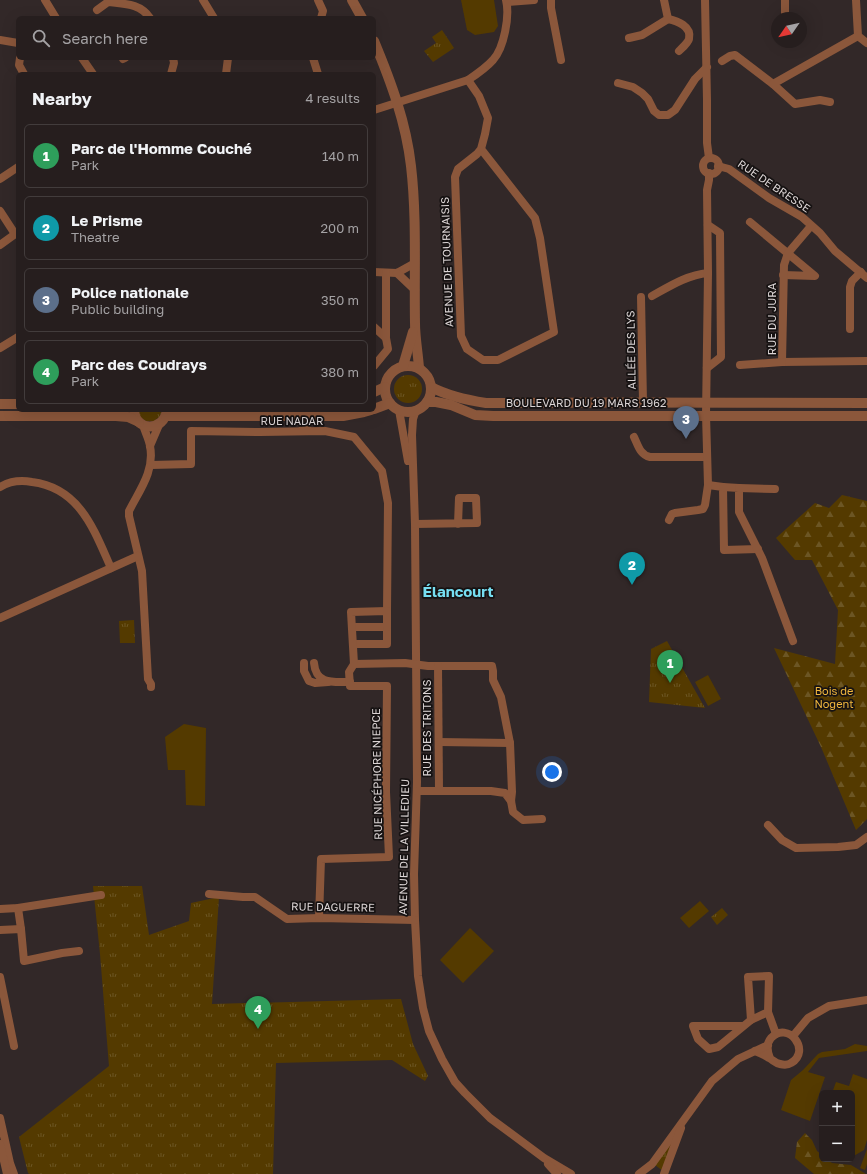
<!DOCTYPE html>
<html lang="en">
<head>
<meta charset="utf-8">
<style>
	:root { --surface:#261e1e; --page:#2e2727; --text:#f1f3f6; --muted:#a4a2a4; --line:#423c3c; --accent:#0b8043 }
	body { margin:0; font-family:"Golos Text",sans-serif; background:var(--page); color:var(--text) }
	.controls { position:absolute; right:12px; bottom:12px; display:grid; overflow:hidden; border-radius:6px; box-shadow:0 4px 16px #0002 }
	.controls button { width:36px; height:36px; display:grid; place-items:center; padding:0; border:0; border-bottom:1px solid var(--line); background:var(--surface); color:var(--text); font:20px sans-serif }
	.compass { position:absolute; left:771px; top:12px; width:36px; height:36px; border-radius:50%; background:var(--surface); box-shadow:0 4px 16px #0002; rotate:236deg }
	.you { position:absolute; left:552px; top:772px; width:14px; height:14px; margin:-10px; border:3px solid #fff; border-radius:50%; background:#1a73e8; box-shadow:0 0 0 6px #1a73e833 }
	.badge { display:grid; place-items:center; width:26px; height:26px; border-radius:50%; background:var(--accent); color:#fff; font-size:13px; font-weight:700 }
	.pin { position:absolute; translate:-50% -33px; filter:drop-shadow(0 1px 2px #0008) }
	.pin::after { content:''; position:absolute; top:21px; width:14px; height:12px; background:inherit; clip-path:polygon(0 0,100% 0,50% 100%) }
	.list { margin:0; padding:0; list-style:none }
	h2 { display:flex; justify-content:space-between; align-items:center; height:52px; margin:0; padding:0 16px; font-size:17px }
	h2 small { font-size:13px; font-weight:400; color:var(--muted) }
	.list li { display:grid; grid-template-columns:26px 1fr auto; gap:12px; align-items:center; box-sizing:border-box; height:64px; margin:0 8px 8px; padding:0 8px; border:1px solid var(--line); border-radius:6px }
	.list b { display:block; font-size:15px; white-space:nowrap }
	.list p { margin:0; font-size:13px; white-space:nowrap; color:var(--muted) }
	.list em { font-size:13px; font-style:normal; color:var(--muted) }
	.icon { flex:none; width:22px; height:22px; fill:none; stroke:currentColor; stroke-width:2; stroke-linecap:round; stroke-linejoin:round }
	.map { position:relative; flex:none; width:867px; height:1174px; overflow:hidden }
	.search { position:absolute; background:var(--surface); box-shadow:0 4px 16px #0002; left:16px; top:16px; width:360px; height:44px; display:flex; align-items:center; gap:10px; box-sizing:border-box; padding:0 14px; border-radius:6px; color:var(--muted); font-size:15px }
	.panel { position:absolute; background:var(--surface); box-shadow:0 4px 16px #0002; left:16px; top:72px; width:360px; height:340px; border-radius:6px }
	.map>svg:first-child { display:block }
</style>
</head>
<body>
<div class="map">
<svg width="867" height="1174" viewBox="0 0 867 1174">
	<defs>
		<pattern id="grass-tufts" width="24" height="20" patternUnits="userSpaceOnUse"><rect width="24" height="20" fill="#543a00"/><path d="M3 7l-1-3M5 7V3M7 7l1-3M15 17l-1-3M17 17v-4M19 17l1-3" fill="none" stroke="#6c5624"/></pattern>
		<pattern id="forest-firs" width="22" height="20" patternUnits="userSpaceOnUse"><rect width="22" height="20" fill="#543a00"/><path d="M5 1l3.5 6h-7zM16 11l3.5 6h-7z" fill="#6c5624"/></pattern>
	</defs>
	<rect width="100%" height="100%" fill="#322828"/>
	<!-- grass -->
	<g fill="url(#grass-tufts)">
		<polygon points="442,30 454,48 433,62 424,51 436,43 432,37"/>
		<circle cx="408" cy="389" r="14"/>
		<polygon points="138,410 162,410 160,416 154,421 146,421 140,417"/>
		<polygon points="134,620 135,643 120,643 119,621"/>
		<polygon points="667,641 705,708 649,702 651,649"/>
		<polygon points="93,886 142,886 149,935 189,921 191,903 219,897 212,1004 401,999 413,1044 428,1076 425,1081 392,1060 276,1063 273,1174 29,1174 28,1173 19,1137 109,1066 100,954"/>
		<polygon points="722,908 728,915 717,925 711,917"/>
		<polygon points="678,1132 663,1171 655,1165"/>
	</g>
	<!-- forest -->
	<g fill="url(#forest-firs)">
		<polygon points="842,495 867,501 867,819 856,830 821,747 774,648 835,664 838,610 812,560 795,560 776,538 815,503 829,508"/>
		<polygon points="805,1133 812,1140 817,1151 822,1155 822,1159 826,1159 832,1163 851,1165 866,1174 814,1174 795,1158 797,1142"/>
	</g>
	<!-- pitch -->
	<g fill="#543a00">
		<polygon points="461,0 494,0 498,26 494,32 475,35 467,30"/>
		<polygon points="708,675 721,699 708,706 695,682"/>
		<polygon points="184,724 206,728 205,806 186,805 185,770 168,770 165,737"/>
		<polygon points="700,901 709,911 689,928 680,918"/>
		<polygon points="470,928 494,951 463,983 440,960"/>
		<polygon points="855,1044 867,1046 867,1051 819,1058 808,1072 825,1077 810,1121 781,1110 791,1080 803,1070 818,1054 822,1052 845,1049"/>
		<polygon points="853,1074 867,1079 867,1140 864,1150 852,1157 852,1093 832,1093 836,1082 849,1086"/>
		<polygon points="867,1149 867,1164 865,1170 860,1168"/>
	</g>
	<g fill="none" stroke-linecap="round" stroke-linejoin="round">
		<!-- minor -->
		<g stroke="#8b573b" stroke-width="8">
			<polyline points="45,0 56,18"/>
			<polyline points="203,0 214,18"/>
			<polyline points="318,0 323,11 321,18"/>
			<polyline points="551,0 551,8 561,60"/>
			<polyline points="705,0 707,100 707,143 709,158"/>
			<polyline points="856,0 858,36 867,43"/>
			<polyline points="507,2 534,0"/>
			<path d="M97,10l11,-8c16,2 32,1 42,16"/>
			<polyline points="785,15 785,0"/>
			<path d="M668,19c9,2 24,7 21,20 -1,4 -7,9 -10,12"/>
			<polyline points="629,38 642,35 668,19 664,0"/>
			<polyline points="0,40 18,43"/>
			<polyline points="20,58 19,65 24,74"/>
			<polyline points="82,58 93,74"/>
			<polyline points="313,58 318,74"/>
			<polyline points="123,59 125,58"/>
			<polyline points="722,61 730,56 735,55 773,84"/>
			<polyline points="171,74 174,63 173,58"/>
			<polyline points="226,74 228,58"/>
			<polyline points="468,80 479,96 488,118 485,134 481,149 477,154 458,169 455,177 461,336 467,349 483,360 498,360 554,332 540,238 535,218 481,149"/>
			<polyline points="618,83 633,87 642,93 648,99 654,111 659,115 668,115 675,110 695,79 707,67"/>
			<polyline points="830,102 820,100 795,104 773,84 858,36"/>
			<path d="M374,110l94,-30c9,-6 18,-12 25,-20 11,-12 17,-44 13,-60"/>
			<circle cx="711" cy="166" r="8"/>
			<polyline points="718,166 729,169 769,198 802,217 820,233 835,251 867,278"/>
			<polyline points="0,179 18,167"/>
			<polyline points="0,211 15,234"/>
			<polyline points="750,222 815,276 783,275"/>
			<polyline points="811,226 788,253 784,265 782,362 867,361"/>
			<polyline points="0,245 18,232"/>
			<polyline points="374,272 397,273 415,263"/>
			<polyline points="386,273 386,338"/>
			<polyline points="397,273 415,290"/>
			<path d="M652,296c18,-10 35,-21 56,-23"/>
			<polyline points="641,297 643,402"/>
			<polyline points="374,327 386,338 388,349 374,366"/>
			<polyline points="850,329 850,287 852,281 861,272"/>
			<polyline points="0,348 18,337"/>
			<polyline points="740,365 782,362"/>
			<polyline points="707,368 721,357 720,233 708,225"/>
			<polyline points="399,410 408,461"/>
			<polyline points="416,410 413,419 412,435 415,524 417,782 414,874 415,920 418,976 423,1008 429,1031 442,1059 455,1082 465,1093 490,1118 544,1158 571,1174"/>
			<polyline points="297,415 308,430 302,430"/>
			<path d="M143,425c2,7 6,14 7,21 5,25 -11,45 -21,65v5l13,55 6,108 3,5v3"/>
			<path d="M634,437c4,8 6,18 16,20h57"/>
			<polyline points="150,446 159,425"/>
			<polyline points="151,465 191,464 191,431 260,432 325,431 354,437 382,471 388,503 387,611"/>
			<polyline points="708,485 723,487 724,550 758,549"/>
			<path d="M0,487c10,-6 21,-7 32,-5 48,6 62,48 79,86"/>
			<polyline points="723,487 739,488 739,512 762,558 793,641"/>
			<polyline points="739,488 775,489"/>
			<polyline points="669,520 672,514 675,513 698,510 703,509 705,505 708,485 706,415 708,273 707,190 709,180 709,173"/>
			<polyline points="415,524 477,523 476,498 459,498 458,524"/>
			<polyline points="0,618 138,556"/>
			<polyline points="352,627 387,627 387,644 353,644"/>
			<polyline points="304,663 304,671 309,681 315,683 328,682"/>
			<path d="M314,663c2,22 19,19 36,19"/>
			<polyline points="354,664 405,663 428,666 492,666 493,671 493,680 501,697 510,743 512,792 511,801 513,812 523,820 542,819"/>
			<polyline points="438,666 439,790"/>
			<polyline points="439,742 510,743"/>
			<polyline points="417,791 491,791 505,793 511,801"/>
			<polyline points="768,825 782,840 796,848 838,847 856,845 867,837"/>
			<polyline points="209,894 243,897 255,897 287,919 319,918 415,920"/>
			<polyline points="18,908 21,929"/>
			<polyline points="0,909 18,908 101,895"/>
			<polyline points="319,918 321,859 389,857 386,792 387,686 350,686 349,672 354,664 351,612 387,611 387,627"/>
			<polyline points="0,930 21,929 24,961 62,953 79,951"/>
			<polyline points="0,977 14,1046"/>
			<polyline points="768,1012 751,1020 748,977 769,976 768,1012 776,1034"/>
			<polyline points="743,1026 693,1026 698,1039 709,1049 718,1047 751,1020"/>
			<polyline points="793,1036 808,1018 829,1006 867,1000"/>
			<path d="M755,1051c5,2 10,4 14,7 4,2 6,5 11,6 4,1 8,1 11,-1 21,-12 -3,-43 -20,-25 -5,6 -4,13 -1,20"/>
			<polyline points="0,1118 10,1163 14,1174"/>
			<polyline points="0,1144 7,1174"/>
			<polyline points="548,1164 557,1174"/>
			<polyline points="639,1174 652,1164 712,1081 738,1059 768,1045"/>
			<polyline points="664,1174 681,1128"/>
		</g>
		<!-- tertiary -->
		<g stroke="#8b573b" stroke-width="10">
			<polyline points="352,0 362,18"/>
			<path d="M374,41c17,41 32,81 37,125 6,52 3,105 4,157 0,15 3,30 4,45"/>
			<circle cx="408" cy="389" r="23"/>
			<polyline points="403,366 413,332"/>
			<path d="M431,387c17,9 35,13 55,16 127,-1 254,0 381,0"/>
			<polyline points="374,392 385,387"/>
			<polyline points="427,402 436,402 451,405 475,415 493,416 867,416"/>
			<polyline points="0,404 18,404"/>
			<polyline points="374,409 390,403"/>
			<path d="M134,410c1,22 30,22 33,0"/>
			<polyline points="0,416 116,416 128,417 139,422"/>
			<polyline points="166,416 343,416 364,412 371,410"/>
		</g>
	</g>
	<g text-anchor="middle" stroke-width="3.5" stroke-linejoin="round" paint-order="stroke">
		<!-- street labels -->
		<g font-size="11" fill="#dcd5d5" stroke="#161212">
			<text transform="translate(774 186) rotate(34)" y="4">RUE DE BRESSE</text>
			<text transform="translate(447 262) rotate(-92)" y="4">AVENUE DE TOURNAISIS</text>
			<text transform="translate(772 319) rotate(-90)" y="4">RUE DU JURA</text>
			<text transform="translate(631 350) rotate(-91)" y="4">ALLÉE DES LYS</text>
			<text x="586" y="407">BOULEVARD DU 19 MARS 1962</text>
			<text x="292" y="425">RUE NADAR</text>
			<text transform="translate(427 728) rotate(-90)" y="4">RUE DES TRITONS</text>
			<text transform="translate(377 774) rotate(-91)" y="4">RUE NICÉPHORE NIEPCE</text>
			<text transform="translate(404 847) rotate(-89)" y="4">AVENUE DE LA VILLEDIEU</text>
			<text transform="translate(333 907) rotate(1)" y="4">RUE DAGUERRE</text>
		</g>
		<!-- park labels -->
		<g font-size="11" fill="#f1b73d" stroke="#161212">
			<text x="834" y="695">Bois de<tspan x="834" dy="13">Nogent</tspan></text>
		</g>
		<!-- district labels -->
		<g font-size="15" font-weight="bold" fill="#76def1" stroke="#161212">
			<text x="458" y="597">Élancourt</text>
		</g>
	</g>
</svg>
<div class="controls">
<button>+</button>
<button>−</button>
</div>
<svg class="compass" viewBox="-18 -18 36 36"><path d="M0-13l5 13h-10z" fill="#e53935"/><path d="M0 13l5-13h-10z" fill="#a4a2a4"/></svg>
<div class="you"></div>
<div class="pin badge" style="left:670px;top:683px;background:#2e9e5b">1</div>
<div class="pin badge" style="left:632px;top:585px;background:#0f9aa8">2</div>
<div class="pin badge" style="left:686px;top:439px;background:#5c6f8a">3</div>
<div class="pin badge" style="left:258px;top:1029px;background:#2e9e5b">4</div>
<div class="search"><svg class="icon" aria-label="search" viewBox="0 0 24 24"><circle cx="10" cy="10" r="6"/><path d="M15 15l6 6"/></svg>Search here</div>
<section class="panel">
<h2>Nearby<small>4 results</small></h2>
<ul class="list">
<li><span class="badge" style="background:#2e9e5b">1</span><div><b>Parc de l'Homme Couché</b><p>Park</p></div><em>140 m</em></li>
<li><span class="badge" style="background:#0f9aa8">2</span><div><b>Le Prisme</b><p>Theatre</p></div><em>200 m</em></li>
<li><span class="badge" style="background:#5c6f8a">3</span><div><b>Police nationale</b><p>Public building</p></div><em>350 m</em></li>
<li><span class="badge" style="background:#2e9e5b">4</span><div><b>Parc des Coudrays</b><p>Park</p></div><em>380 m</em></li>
</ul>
</section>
</div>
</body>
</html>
